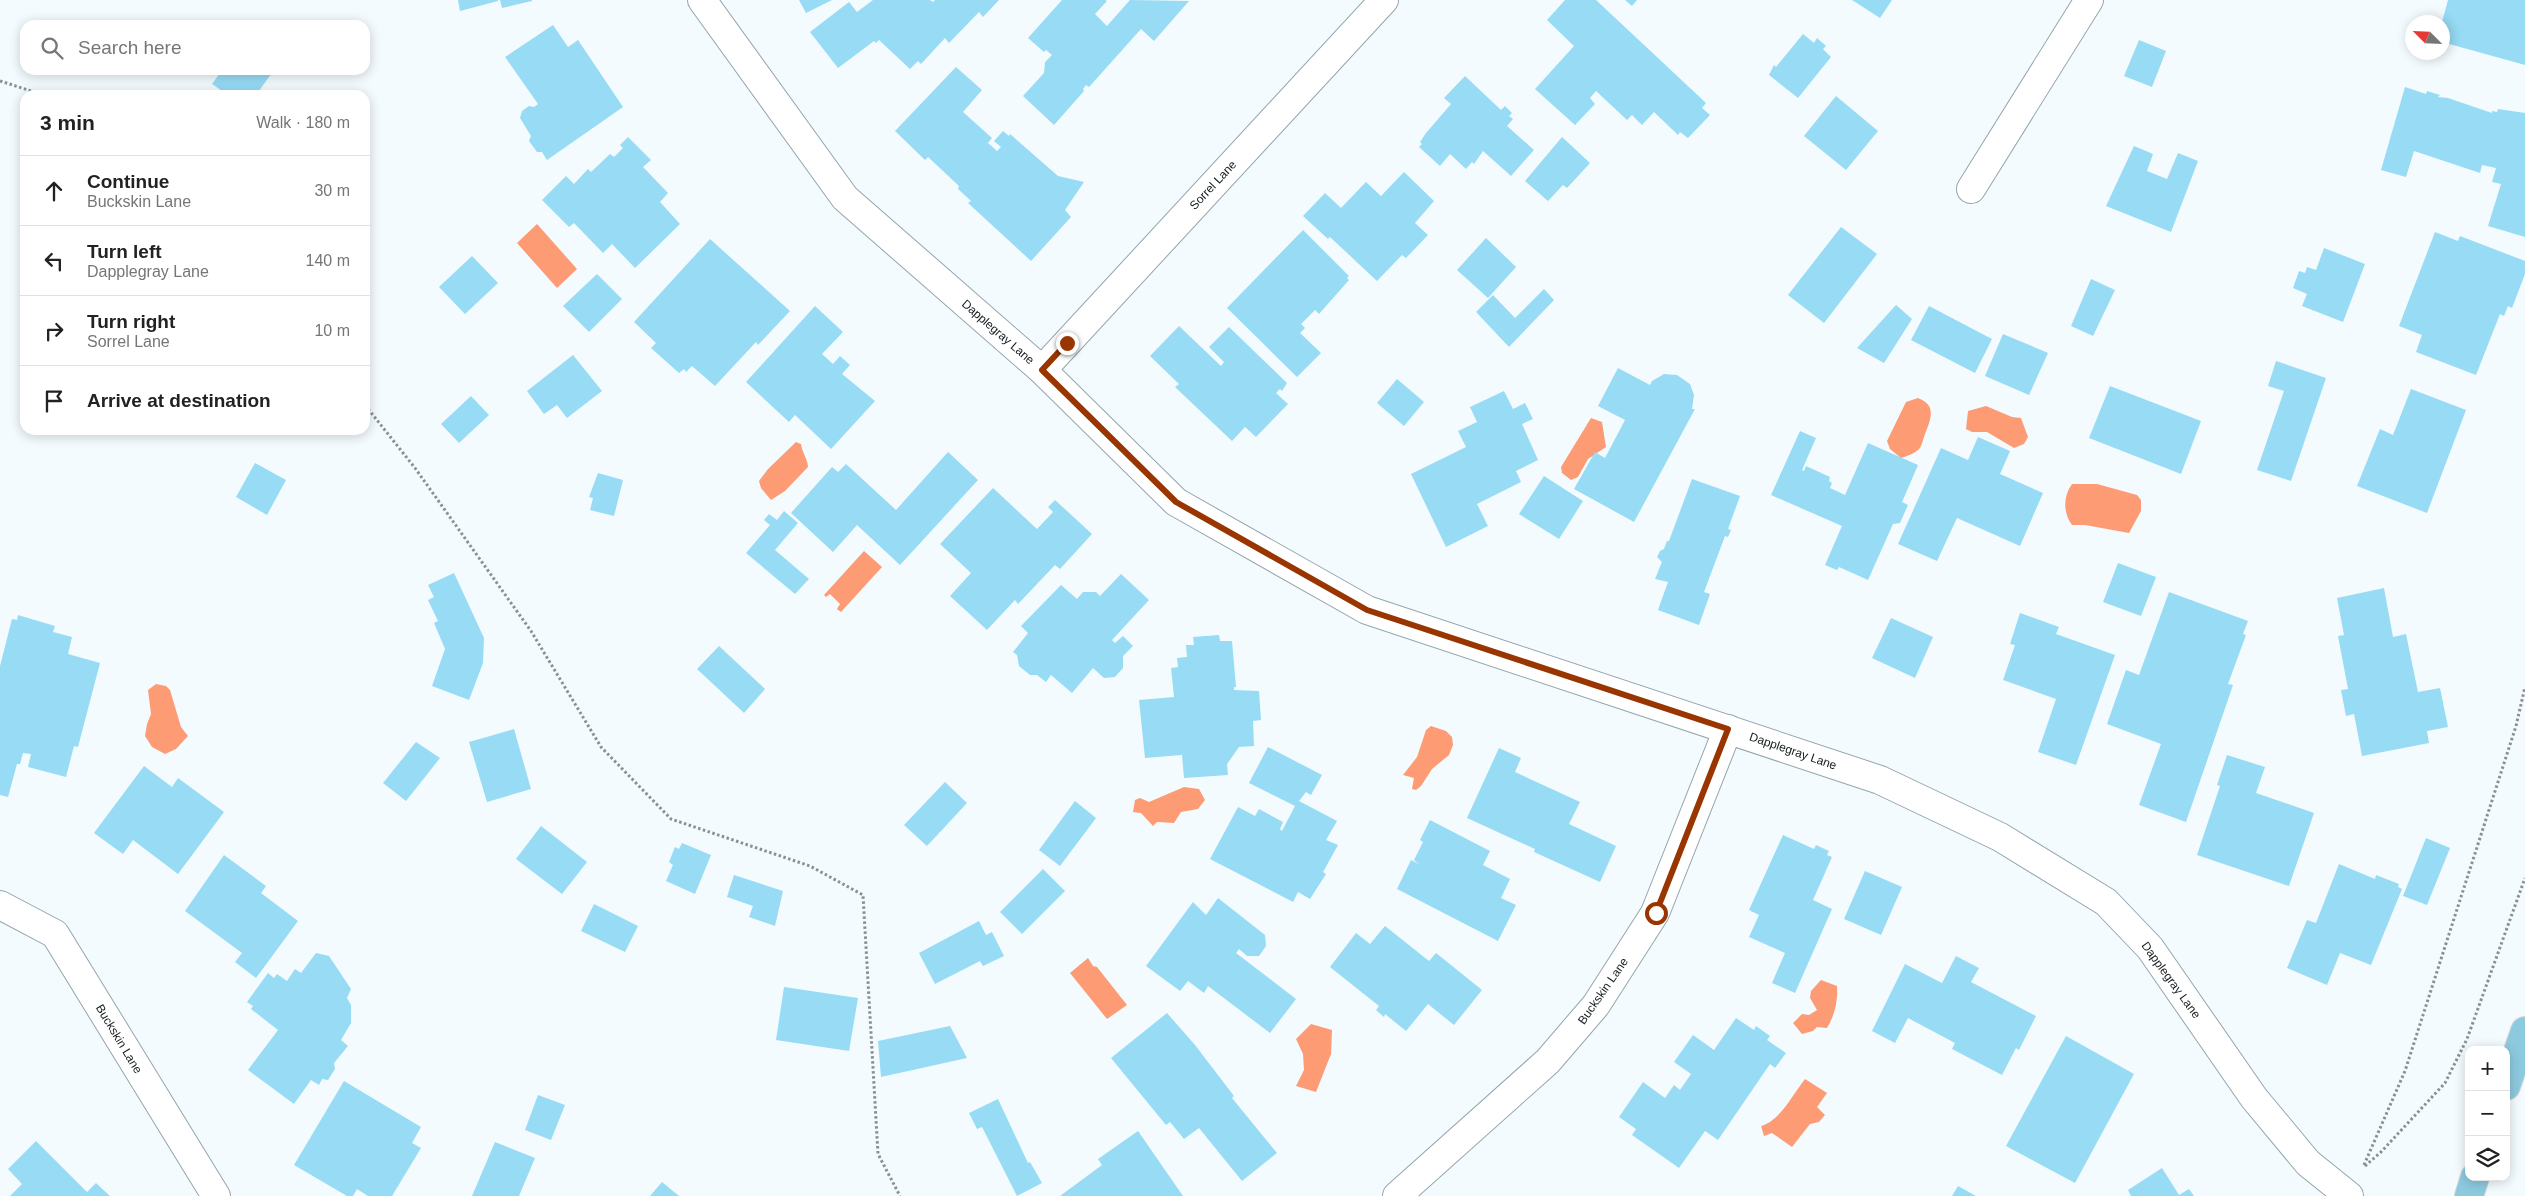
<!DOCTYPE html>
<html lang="en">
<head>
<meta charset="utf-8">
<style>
	:root { --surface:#fff; --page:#f2f2f2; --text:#222; --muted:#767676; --line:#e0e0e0 }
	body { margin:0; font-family:Helvetica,sans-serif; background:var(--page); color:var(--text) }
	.controls { position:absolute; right:15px; bottom:15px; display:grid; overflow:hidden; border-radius:10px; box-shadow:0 2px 12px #0003 }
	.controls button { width:45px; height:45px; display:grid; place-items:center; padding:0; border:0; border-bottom:1px solid var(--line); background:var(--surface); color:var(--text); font:25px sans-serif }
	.compass { position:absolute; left:2405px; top:15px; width:45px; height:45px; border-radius:50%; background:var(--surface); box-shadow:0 2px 12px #0003; rotate:294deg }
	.stop { position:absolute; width:15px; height:15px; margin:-11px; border:4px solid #993500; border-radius:50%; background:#fff }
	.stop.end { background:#993500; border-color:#fff; box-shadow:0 1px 5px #0008 }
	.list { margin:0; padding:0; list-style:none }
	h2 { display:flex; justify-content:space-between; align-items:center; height:65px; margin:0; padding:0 20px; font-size:21px }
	h2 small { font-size:16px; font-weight:400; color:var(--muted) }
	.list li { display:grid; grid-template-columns:32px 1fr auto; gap:15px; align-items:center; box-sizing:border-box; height:70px; padding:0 20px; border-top:1px solid var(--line) }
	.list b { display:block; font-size:19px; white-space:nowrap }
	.list p { margin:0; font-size:16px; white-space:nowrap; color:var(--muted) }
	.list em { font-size:16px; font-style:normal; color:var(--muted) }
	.icon { flex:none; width:28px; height:28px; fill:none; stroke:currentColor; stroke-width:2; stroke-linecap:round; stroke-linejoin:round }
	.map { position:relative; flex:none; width:2525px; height:1196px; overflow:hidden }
	.search { position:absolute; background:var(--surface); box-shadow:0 2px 12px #0003; left:20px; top:20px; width:350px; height:55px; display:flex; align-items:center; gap:12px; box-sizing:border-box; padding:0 18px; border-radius:15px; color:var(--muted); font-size:19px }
	.panel { position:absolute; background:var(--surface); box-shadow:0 2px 12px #0003; left:20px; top:90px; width:350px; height:345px; border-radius:15px }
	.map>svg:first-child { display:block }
</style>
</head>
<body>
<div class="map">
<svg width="2525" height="1196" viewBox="0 0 2525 1196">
	<rect width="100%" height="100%" fill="#f4fbff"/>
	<!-- water -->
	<g fill="#fd9b75">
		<polygon points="537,224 577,269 557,288 517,243"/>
		<path d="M1918,398c19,7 13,21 7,36 -2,5 -3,12 -6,15 -5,5 -12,7 -18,9l-11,-9 -3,-8 19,-39z"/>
		<polygon points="1986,406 2012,417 2021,418 2028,437 2024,444 2014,448 1987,432 1972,432 1966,429 1968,411"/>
		<polygon points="1591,418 1602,422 1606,447 1588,459 1578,477 1571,480 1562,473 1561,467"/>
		<path d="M796,442l5,2c1,8 7,16 7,23l-23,24 -14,9 -10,-12 -2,-7 9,-12z"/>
		<path d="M2072,484h25l40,11 4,5v11l-12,22 -44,-8h-13c-9,-12 -9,-29 0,-41z"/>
		<polygon points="864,551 882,567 841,612 837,609 840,604 830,594 826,597 824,595"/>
		<polygon points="156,684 166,686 170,690 181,727 188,736 176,749 165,754 152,747 145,736 147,724 151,714 148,690"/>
		<polygon points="1431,726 1446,731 1452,737 1453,745 1449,755 1432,769 1421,786 1416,790 1412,789 1414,778 1403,775 1417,757 1426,730"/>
		<polygon points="1184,787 1199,789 1205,800 1198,809 1181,812 1174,823 1157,822 1153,826 1141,813 1133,812 1135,800 1140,798 1149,802"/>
		<polygon points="1088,958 1093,966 1097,967 1127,1005 1107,1019 1070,973"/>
		<path d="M1821,980l16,6c1,14 -2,29 -10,42l-10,-1 -4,4 -11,3 -9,-11 9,-9 7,1 8,-5 -7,-12 1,-7z"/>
		<polygon points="1311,1024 1332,1030 1331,1054 1316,1092 1296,1086 1304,1070 1303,1054 1296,1039"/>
		<path d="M1805,1079l22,14 -10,14 8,8 -6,7 -9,2 -18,23 -20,-14 -8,3 -3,-10c19,-5 32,-32 44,-47z"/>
	</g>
	<!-- building -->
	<g fill="#97dbf5">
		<polygon points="458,0 498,0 498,1 460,11"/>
		<polygon points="500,0 532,0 532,1 502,8"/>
		<polygon points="799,0 832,0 806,13"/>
		<polygon points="873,0 930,0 933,2 935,0 999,0 983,17 979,12 949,43 945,38 921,64 918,61 910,69 879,40 876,43 874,41 838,68 810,32 849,2 857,12"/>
		<polygon points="1062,0 1105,0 1107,1 1095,14 1107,26 1130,0 1189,1 1154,41 1141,29 1089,87 1086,85 1083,89 1084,91 1054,125 1023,96 1044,73 1045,62 1052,55 1046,50 1044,52 1028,38"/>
		<polygon points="1565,0 1596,0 1706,103 1702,108 1710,115 1688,138 1680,132 1678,135 1654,112 1642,125 1632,115 1627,120 1596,91 1590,98 1595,104 1575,125 1535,89 1574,46 1547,20"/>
		<polygon points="1625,0 1637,0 1632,6"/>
		<polygon points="1852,0 1892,0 1880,18"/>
		<polygon points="2448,0 2525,0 2525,65 2442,42 2442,22"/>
		<polygon points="553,25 568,47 578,40 623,107 547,160 542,152 537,152 529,141 531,136 520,118 522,111 529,106 534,107 538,104 505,57"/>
		<polygon points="1803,34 1814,43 1817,38 1826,46 1823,49 1831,57 1798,98 1769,75 1774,65 1776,67"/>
		<polygon points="2139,40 2166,51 2152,87 2124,76"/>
		<polygon points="956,67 982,90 963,112 992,138 988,143 997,151 1001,147 994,141 1003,131 1009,136 1010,134 1058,176 1084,182 1065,210 1071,217 1031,261 968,203 971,201 958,189 959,186 928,157 925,160 895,131"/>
		<polygon points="222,70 274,70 256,95 228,95 212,84"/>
		<polygon points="1465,76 1501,110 1505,106 1512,113 1509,116 1513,119 1507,126 1534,150 1511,176 1483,151 1474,164 1472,162 1466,169 1450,154 1440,166 1419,147 1422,144 1420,142 1426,133 1451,104 1444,98"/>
		<polygon points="2405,87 2426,94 2427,91 2440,95 2438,97 2448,98 2492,113 2492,111 2497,112 2498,109 2525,113 2525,237 2488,226 2501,184 2492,182 2496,168 2482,165 2480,173 2414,151 2406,177 2381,170"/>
		<polygon points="1836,96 1878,131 1846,170 1804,136"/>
		<polygon points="628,137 651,160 643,167 668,193 660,202 680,224 635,268 612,244 603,253 574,223 569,227 542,200 566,176 574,184 588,169 591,172 610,154 614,157 623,148 620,145"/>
		<polygon points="1562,137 1590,163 1567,188 1563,185 1548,201 1525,181"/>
		<polygon points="2134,146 2153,154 2147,171 2167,179 2178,153 2198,161 2171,232 2106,206"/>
		<polygon points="1404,172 1434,201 1415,223 1428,235 1406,258 1402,255 1377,281 1330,237 1328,239 1303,216 1325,193 1341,208 1366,182 1381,196"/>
		<polygon points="1841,227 1877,254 1824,323 1788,295"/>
		<polygon points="1303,230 1349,276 1347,278 1349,280 1319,314 1315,310 1301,324 1305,328 1300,333 1321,353 1297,377 1227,308"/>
		<polygon points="2435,232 2458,241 2460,236 2525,261 2525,274 2512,308 2508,306 2504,316 2500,314 2476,375 2416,352 2422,335 2399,326"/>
		<polygon points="1486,238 1516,267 1488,298 1457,270"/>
		<polygon points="710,239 790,311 758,345 756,342 715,386 692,366 686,372 684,369 679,373 651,348 656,343 634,322"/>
		<polygon points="2324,248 2365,264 2343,322 2302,306 2307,294 2293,288 2299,271 2305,273 2307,267 2316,270"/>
		<polygon points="472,256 498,283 465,314 439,287"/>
		<polygon points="597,274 622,299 589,332 563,306"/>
		<polygon points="2091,279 2115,290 2093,336 2071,326"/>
		<polygon points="1544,289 1554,300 1509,347 1476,312 1493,295 1515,318"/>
		<polygon points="1896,305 1912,319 1884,363 1857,348"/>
		<polygon points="815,306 843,332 822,354 833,364 840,356 850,365 842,374 875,401 831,449 795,415 789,422 746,382"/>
		<polygon points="1929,306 1992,339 1975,373 1911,340"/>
		<polygon points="1179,326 1221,366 1224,362 1209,347 1229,327 1287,383 1282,391 1280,389 1276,393 1288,404 1256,437 1245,427 1232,441 1175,387 1179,384 1150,356"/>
		<polygon points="2003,334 2048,353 2029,395 1985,376"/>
		<polygon points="573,355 602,391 567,418 557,405 544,414 527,391"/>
		<polygon points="2276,361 2326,378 2291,481 2257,470 2284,391 2268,386"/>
		<polygon points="1618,368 1650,385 1652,381 1664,374 1677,375 1690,384 1694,395 1692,409 1695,409 1634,522 1574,489 1595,452 1605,458 1625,420 1598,406"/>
		<polygon points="1397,379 1424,402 1404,426 1377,403"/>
		<polygon points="2110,386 2201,421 2181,474 2089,438"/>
		<polygon points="2411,389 2466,410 2427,513 2357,486 2380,429 2393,435"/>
		<polygon points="1504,391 1513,409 1525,403 1533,419 1522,424 1538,460 1516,471 1521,482 1477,504 1488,526 1446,547 1411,474 1466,447 1458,431 1477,422 1470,407"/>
		<polygon points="471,396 489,415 459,443 441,424"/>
		<polygon points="1800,431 1816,438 1802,470 1804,471 1806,466 1830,477 1829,481 1832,483 1830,488 1845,495 1868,443 1918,465 1902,502 1908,505 1900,523 1893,524 1868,580 1839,567 1837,570 1825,565 1842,526 1771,495"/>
		<polygon points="1978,437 2010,451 2000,474 2043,493 2020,546 1957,518 1937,561 1898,544 1941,448 1968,460"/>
		<polygon points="948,452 978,480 900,565 857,525 833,552 791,513 832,467 838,472 846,464 896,510"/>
		<polygon points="255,463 286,480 267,515 236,497"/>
		<polygon points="598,473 623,480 614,516 590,510 593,498 589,497"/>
		<polygon points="1544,476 1583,501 1559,539 1519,514"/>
		<polygon points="1692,479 1740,496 1728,529 1731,530 1728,537 1725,536 1704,592 1710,594 1699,625 1658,610 1668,582 1655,579 1662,562 1657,557 1660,551 1664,549 1667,541 1669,541"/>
		<polygon points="993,488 1037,529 1053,512 1048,507 1055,500 1092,534 1060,569 1055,565 1018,604 1015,600 987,630 950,596 971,573 940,544"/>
		<polygon points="784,511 798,523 775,550 809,579 795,594 746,553 770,525 764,520 769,514 777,520"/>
		<polygon points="2118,563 2156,577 2141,616 2103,602"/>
		<polygon points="454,573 484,638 483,663 469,700 432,686 445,649 434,623 438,621 428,600 434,597 428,585"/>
		<polygon points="1121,574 1149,600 1112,640 1115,643 1123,636 1133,646 1123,656 1123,668 1115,677 1104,678 1093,668 1072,693 1051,675 1046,682 1037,675 1030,675 1019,666 1017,655 1013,652 1028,633 1021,626 1061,585 1077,599 1083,592 1096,592 1100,596"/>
		<polygon points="2384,588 2393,637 2406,634 2418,692 2440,688 2448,727 2427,731 2429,743 2362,756 2354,714 2346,716 2341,690 2348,689 2338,636 2344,635 2337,598"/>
		<polygon points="2169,592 2248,621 2243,634 2246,635 2228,684 2233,685 2186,822 2139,805 2161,744 2107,724 2126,670 2139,675"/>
		<polygon points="2020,613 2059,627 2056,634 2115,655 2076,765 2038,752 2056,699 2003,680 2015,645 2010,644"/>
		<polygon points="18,615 55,626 53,632 72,637 68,654 100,663 78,747 74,746 66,777 28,767 31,754 23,753 20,764 17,764 8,797 0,795 0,666 12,619 17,620"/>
		<polygon points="1891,618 1933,637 1915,678 1872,658"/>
		<polygon points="1219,635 1220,641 1232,641 1236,687 1234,687 1234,690 1259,691 1261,720 1253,721 1254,746 1239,747 1227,764 1228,775 1184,778 1182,755 1145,758 1139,700 1174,697 1171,668 1178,667 1177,658 1187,657 1186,645 1194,645 1193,637"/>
		<polygon points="719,646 765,689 744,713 697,669"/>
		<polygon points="514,729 531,789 487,802 469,742"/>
		<polygon points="416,742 440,758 406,801 383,783"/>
		<polygon points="1268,747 1322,775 1311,795 1306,792 1299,801 1337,821 1326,840 1338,845 1323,872 1326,874 1310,899 1298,892 1293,902 1210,859 1238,807 1255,816 1259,809 1283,822 1280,829 1282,831 1295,806 1249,783"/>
		<polygon points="1499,748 1521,758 1515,772 1580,802 1569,824 1616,846 1600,882 1534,852 1535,849 1467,818"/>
		<polygon points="2227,755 2265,767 2256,793 2314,813 2289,886 2197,855 2220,786 2217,785"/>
		<polygon points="144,766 172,787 178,778 224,812 178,874 133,840 123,854 94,833"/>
		<polygon points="945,782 967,803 927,846 904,825"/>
		<polygon points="1075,801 1096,818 1060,866 1039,850"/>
		<polygon points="1430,820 1490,851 1483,865 1510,879 1501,898 1516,905 1498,941 1397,889 1411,860 1419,864 1414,860 1423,842 1420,840"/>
		<polygon points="541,826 587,862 562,894 516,859"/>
		<polygon points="1783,835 1814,849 1816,845 1829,851 1827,855 1832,857 1813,900 1832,909 1795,993 1772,983 1785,953 1749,937 1759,915 1749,910"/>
		<polygon points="2426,838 2450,848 2427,905 2403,896"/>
		<polygon points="682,843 711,855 695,894 666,881 673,865 669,862 675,847 679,849"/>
		<polygon points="224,855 266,886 261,893 298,921 256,978 235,962 242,953 185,911"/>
		<polygon points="2339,864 2375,879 2376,875 2399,884 2398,887 2402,889 2371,965 2340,953 2327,985 2287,968 2307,920 2316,923"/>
		<polygon points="1043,869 1065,891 1022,934 1000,912"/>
		<polygon points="1865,871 1902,887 1881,935 1844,919"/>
		<polygon points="734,875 783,891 775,926 749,917 753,906 727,897"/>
		<polygon points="1218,898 1265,935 1266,946 1259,956 1247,956 1239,949 1236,953 1296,999 1270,1033 1208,986 1204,993 1188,981 1180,991 1146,966 1193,902 1206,915"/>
		<polygon points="594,904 638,926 625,952 581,931"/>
		<polygon points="979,921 986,935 992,932 1004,956 983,966 980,961 935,984 919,953"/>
		<polygon points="1385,926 1429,961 1436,953 1482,990 1454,1025 1428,1004 1406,1031 1385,1014 1384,1017 1376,1010 1379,1006 1330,967 1356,933 1370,944"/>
		<polygon points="316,953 329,956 351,989 347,998 351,1005 351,1023 341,1040 348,1046 334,1063 335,1069 328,1080 322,1079 319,1085 311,1080 294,1104 248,1070 278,1030 251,1009 253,1006 247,1002 268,973 274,978 277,974 287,981 295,969 301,973"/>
		<polygon points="1956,956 1979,968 1971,982 2036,1016 2019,1050 2016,1048 2002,1075 1952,1049 1955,1043 1908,1018 1895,1043 1872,1031 1905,964 1942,983"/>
		<polygon points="784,987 858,998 849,1051 776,1040"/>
		<polygon points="1167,1013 1195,1045 1234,1096 1232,1098 1277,1153 1242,1181 1199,1128 1184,1139 1170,1122 1166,1125 1111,1058"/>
		<polygon points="1736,1018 1754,1030 1756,1026 1770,1036 1767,1040 1786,1053 1775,1068 1770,1064 1718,1140 1705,1131 1679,1168 1632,1135 1636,1129 1619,1117 1643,1082 1665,1098 1674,1085 1680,1090 1691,1074 1674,1062 1693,1035 1714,1050"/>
		<polygon points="950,1026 967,1058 881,1077 878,1041"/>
		<polygon points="2066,1036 2134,1074 2075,1183 2006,1146"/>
		<polygon points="344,1081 421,1127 412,1143 421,1148 392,1196 368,1196 357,1189 353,1196 347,1196 294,1165"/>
		<polygon points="538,1095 565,1105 551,1140 525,1130"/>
		<polygon points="998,1099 1028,1163 1030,1162 1042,1183 1017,1196 982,1127 977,1129 969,1113"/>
		<polygon points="1138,1131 1183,1196 1060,1196 1102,1165 1098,1159"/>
		<polygon points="36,1141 87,1192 96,1183 110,1196 10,1196 22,1184 8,1169"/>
		<polygon points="495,1142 535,1158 519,1196 472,1196"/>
		<polygon points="2162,1168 2179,1195 2189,1189 2194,1196 2131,1196 2128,1190"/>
		<polygon points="662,1182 679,1196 650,1196"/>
		<polygon points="1958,1186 1976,1196 1952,1196"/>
	</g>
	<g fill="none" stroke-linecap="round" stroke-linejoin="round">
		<defs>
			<g id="street">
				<polyline points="702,0 845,198 1042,370 1176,502 1367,610 1880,780 2000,837 2106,902 2150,948 2254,1098 2308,1163 2349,1196"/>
				<polyline points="1971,189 2089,0"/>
				<polyline points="1042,370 1384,0"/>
				<polyline points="0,905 55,934 216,1196"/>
				<polyline points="1397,1196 1548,1061 1596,1005 1655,913 1728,729"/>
			</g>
			<g id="primary">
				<polyline points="2506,1086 2525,1031"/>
				<polyline points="2469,1196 2475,1177"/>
			</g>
		</defs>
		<!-- street casing -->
		<use href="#street" stroke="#94a5ad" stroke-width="30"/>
		<!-- primary casing -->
		<use href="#primary" stroke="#d5d6d6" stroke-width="30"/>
		<!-- path -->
		<g stroke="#899093" stroke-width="3" stroke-dasharray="2.5 2.5" stroke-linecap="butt">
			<polyline points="0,81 44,95"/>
			<polyline points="365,405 415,468 531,631 601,747 671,819 810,866 863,895 878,1154 900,1196"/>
			<polyline points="2364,1165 2405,1071 2516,726 2525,687"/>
			<polyline points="2365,1166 2381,1152 2445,1083 2467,1039 2525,878"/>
		</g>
		<!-- street -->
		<use href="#street" stroke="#fff" stroke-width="28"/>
		<!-- primary -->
		<use href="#primary" stroke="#8dcadf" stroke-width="28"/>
	</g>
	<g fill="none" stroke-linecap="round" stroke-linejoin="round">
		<!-- route -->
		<polyline stroke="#993500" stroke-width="6" points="1067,343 1042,370 1176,502 1367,610 1728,729 1656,913"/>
	</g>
	<g text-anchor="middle" stroke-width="5" stroke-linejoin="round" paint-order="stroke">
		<!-- street labels -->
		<g font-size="12" fill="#151b1e" stroke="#fff">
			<text transform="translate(1213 185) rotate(-47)" y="4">Sorrel Lane</text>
			<text transform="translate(998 332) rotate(41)" y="4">Dapplegray Lane</text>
			<text transform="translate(1793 751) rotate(19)" y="4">Dapplegray Lane</text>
			<text transform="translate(2171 980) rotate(54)" y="4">Dapplegray Lane</text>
			<text transform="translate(1603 991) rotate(-55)" y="4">Buckskin Lane</text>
			<text transform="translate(119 1039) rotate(59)" y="4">Buckskin Lane</text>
		</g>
	</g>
</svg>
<div class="controls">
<button>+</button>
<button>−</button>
<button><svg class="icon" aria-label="layers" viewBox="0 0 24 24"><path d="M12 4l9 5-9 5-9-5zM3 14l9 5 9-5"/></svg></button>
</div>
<svg class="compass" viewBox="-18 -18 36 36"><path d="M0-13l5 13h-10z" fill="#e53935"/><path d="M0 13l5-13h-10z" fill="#767676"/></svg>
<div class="stop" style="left:1656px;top:913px"></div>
<div class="stop end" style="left:1067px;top:343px"></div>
<div class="search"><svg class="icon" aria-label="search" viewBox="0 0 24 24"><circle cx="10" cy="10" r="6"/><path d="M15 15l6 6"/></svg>Search here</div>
<section class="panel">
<h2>3 min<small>Walk · 180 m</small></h2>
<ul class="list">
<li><svg class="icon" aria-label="ahead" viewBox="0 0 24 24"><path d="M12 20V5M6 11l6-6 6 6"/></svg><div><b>Continue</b><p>Buckskin Lane</p></div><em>30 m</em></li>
<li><svg class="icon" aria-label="left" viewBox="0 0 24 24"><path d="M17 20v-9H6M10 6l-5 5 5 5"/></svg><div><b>Turn left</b><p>Dapplegray Lane</p></div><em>140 m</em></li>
<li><svg class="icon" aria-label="right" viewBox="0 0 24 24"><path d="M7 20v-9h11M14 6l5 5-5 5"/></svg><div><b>Turn right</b><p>Sorrel Lane</p></div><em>10 m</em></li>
<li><svg class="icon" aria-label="arrive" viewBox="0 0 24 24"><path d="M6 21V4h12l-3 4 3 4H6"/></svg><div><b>Arrive at destination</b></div></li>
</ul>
</section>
</div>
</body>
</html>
